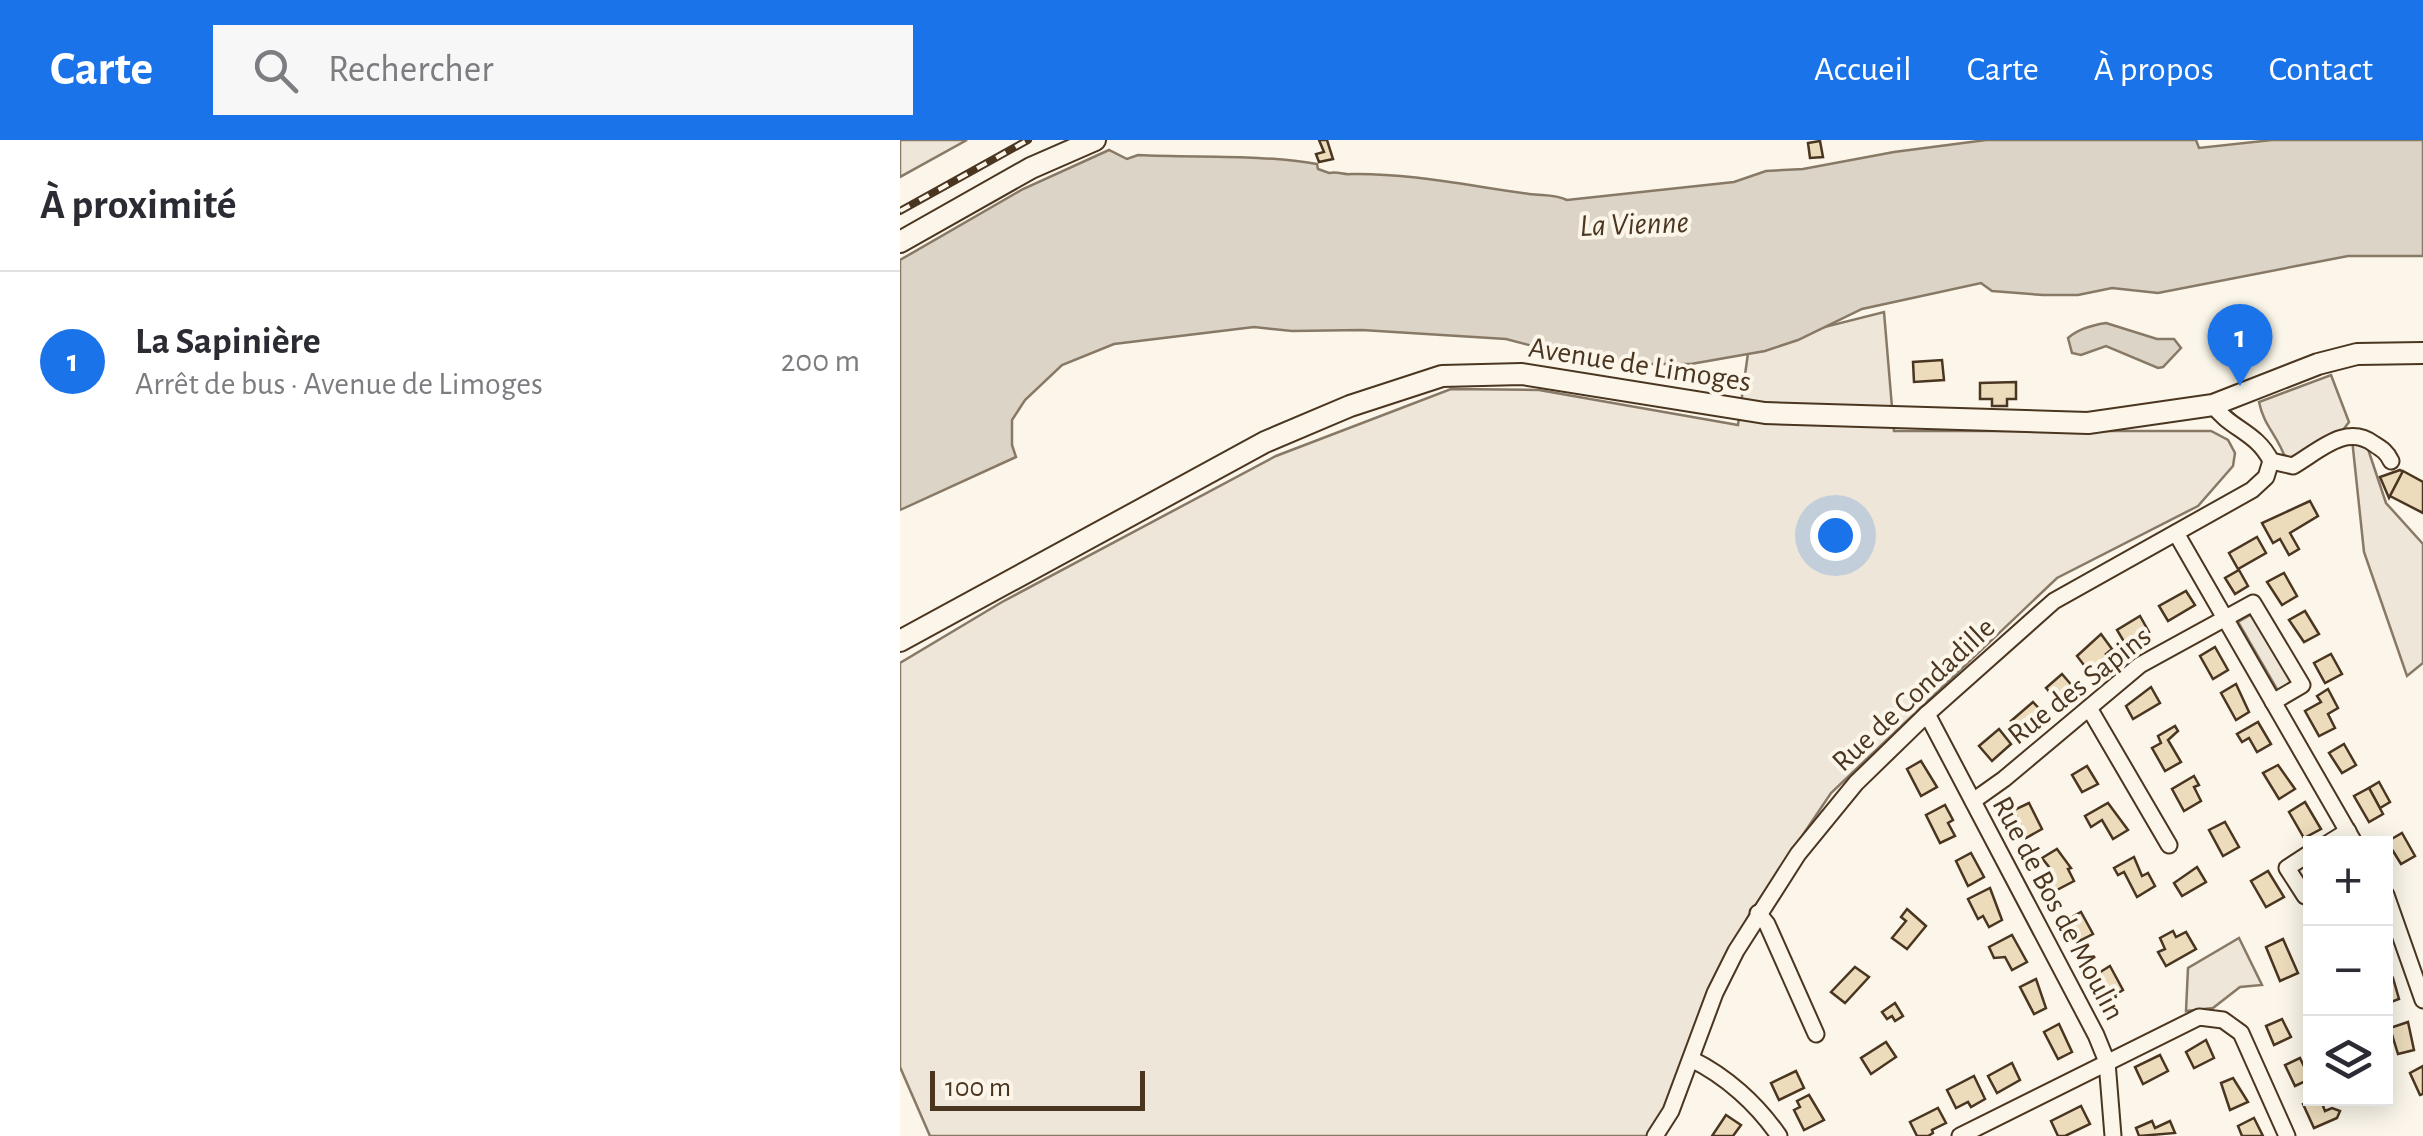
<!DOCTYPE html>
<html lang="fr">
<head>
<meta charset="utf-8">
<style>
	:root { --surface:#fff; --page:#f7f7f7; --text:#2b2b33; --muted:#7c7c81; --line:#e1e1e2; --accent:#1a73e8 }
	body { margin:0; font-family:"Alegreya Sans",sans-serif; background:var(--page); color:var(--text) }
	.controls { position:absolute; right:30px; bottom:30px; display:grid; overflow:hidden; border-radius:0px; box-shadow:0 5px 25px #0003 }
	.controls button { width:90px; height:90px; display:grid; place-items:center; padding:0; border:0; border-bottom:2px solid var(--line); background:var(--surface); color:var(--text); font:50px sans-serif }
	.scale { position:absolute; left:30px; bottom:25px; width:215px; box-sizing:border-box; padding-left:10px; border:5px solid #4a3520; border-top:0; font-size:28px; line-height:35px; white-space:nowrap; color:#4a3520; -webkit-text-stroke:8px #fbf6e9; paint-order:stroke }
	.you { position:absolute; left:935px; top:395px; width:35px; height:35px; margin:-25px; border:8px solid #fff; border-radius:50%; background:#1a73e8; box-shadow:0 0 0 15px #1a73e833 }
	.badge { display:grid; place-items:center; width:65px; height:65px; border-radius:50%; background:var(--accent); color:#fff; font-size:32px; font-weight:700 }
	.pin { position:absolute; translate:-50% -82px; filter:drop-shadow(0 2px 5px #0008) }
	.pin::after { content:''; position:absolute; top:52px; width:35px; height:30px; background:inherit; clip-path:polygon(0 0,100% 0,50% 100%) }
	.list { margin:0; padding:0; list-style:none }
	h2 { display:flex; justify-content:space-between; align-items:center; height:130px; margin:0; padding:0 40px; font-size:42px }
	h2 small { font-size:32px; font-weight:400; color:var(--muted) }
	.list li { display:grid; grid-template-columns:65px 1fr auto; gap:30px; align-items:center; box-sizing:border-box; height:180px; padding:0 40px; border-top:2px solid var(--line) }
	.list b { display:block; font-size:38px; white-space:nowrap }
	.list p { margin:0; font-size:32px; white-space:nowrap; color:var(--muted) }
	.list em { font-size:32px; font-style:normal; color:var(--muted) }
	.icon { flex:none; width:55px; height:55px; fill:none; stroke:currentColor; stroke-width:2; stroke-linecap:round; stroke-linejoin:round }
	.map { position:relative; flex:none; width:1523px; height:996px; overflow:hidden }
	header { display:flex; align-items:center; gap:60px; box-sizing:border-box; height:140px; padding:0 50px; background:var(--accent); color:#fff }
	header strong { font-size:48px }
	nav { display:flex; gap:55px; margin-inline-start:auto; font-size:35px }
	.search { width:700px; height:90px; background:var(--page); display:flex; align-items:center; gap:25px; box-sizing:border-box; padding:0 35px; border-radius:0px; color:var(--muted); font-size:38px }
	main { display:flex }
	aside { flex:1; background:var(--surface) }
	.map>svg:first-child { display:block }
</style>
</head>
<body>
<header>
<strong>Carte</strong>
<div class="search"><svg class="icon" aria-label="search" viewBox="0 0 24 24"><circle cx="10" cy="10" r="6"/><path d="M15 15l6 6"/></svg>Rechercher</div>
<nav><a>Accueil</a><a>Carte</a><a>À propos</a><a>Contact</a></nav>
</header>
<main>
<aside>
<h2>À proximité<small></small></h2>
<ul class="list">
<li><span class="badge">1</span><div><b>La Sapinière</b><p>Arrêt de bus · Avenue de Limoges</p></div><em>200 m</em></li>
</ul>
</aside>
<div class="map">
<svg width="1523" height="996" viewBox="0 0 1523 996">
	<rect width="100%" height="100%" fill="#fbf6e9"/>
	<!-- green -->
	<g fill="#ede6d9" stroke="#887966" stroke-width="2.5">
		<polygon points="0,0 67,0 0,37"/>
		<polygon points="984,172 994,291 1311,291 1328,300 1335,313 1333,326 1298,366 1157,438 931,653 849,775 811,851 763,970 747,996 30,996 0,927 0,523 102,462 376,316 551,249 639,250 838,285 849,206"/>
		<path d="M1431,235l18,47 -6,8 -57,30c-8,-25 -22,-33 -27,-58z"/>
		<polygon points="1452,299 1466,303 1486,363 1523,404 1523,523 1507,536 1464,412"/>
		<polygon points="1352,474 1392,542 1378,551 1338,482"/>
		<polygon points="1339,798 1362,845 1340,847 1313,868 1286,871 1288,828"/>
	</g>
	<!-- water -->
	<g fill="#dcd4c6" stroke="#887966" stroke-width="2.5">
		<path d="M1086,0h210l3,8 73,-8h151v116h-75l-190,37 -46,-5 -34,7h-35l-51,-4 -11,-8 -119,26 -64,31 -33,11 -74,13h-65l-51,-7 -69,-18 -144,-9 -70,1 -38,-4 -140,17 -52,21 -37,35 -13,20v25l4,12 -116,53v-250l123,-71 86,-39 18,9 11,-4c60,3 120,-1 179,9l1,5 11,4c10,-2 13,2 22,1 60,-1 118,12 178,20 15,2 25,0 38,6l167,-18 32,-11 37,-2 91,-17z"/>
		<path d="M1206,183l51,16h17l7,9 -18,19 -5,1 -52,-22 -25,9 -9,-2 -4,-15c10,-9 25,-13 38,-15z"/>
	</g>
	<!-- building -->
	<g fill="#ecdcbc" stroke="#4a3520" stroke-width="2.5">
		<polygon points="419,0 427,0 433,19 419,22 416,14 424,12"/>
		<polygon points="920,1 923,17 910,18 908,3"/>
		<polygon points="1042,220 1044,240 1014,242 1013,222"/>
		<polygon points="1116,242 1116,259 1107,259 1107,266 1092,266 1092,259 1080,259 1080,243"/>
		<polygon points="1500,330 1503,332 1489,358 1480,337"/>
		<polygon points="1503,331 1523,342 1523,373 1490,356"/>
		<polygon points="1410,361 1418,376 1390,393 1399,409 1389,415 1380,399 1373,403 1362,383"/>
		<polygon points="1357,397 1366,413 1338,429 1329,413"/>
		<polygon points="1339,430 1348,446 1335,454 1325,438"/>
		<polygon points="1384,433 1397,456 1382,465 1367,442"/>
		<polygon points="1286,451 1295,465 1268,481 1259,466"/>
		<polygon points="1405,471 1419,494 1404,502 1389,480"/>
		<polygon points="1240,476 1249,492 1226,505 1217,490"/>
		<polygon points="1201,494 1212,509 1206,514 1210,518 1190,533 1177,516"/>
		<polygon points="1315,507 1328,530 1313,539 1300,516"/>
		<polygon points="1431,514 1442,534 1425,543 1414,523"/>
		<polygon points="1162,534 1174,548 1158,562 1146,548"/>
		<polygon points="1336,544 1349,572 1336,580 1321,553"/>
		<polygon points="1251,547 1260,563 1233,579 1226,566"/>
		<polygon points="1428,549 1438,568 1428,574 1435,588 1419,596 1405,571 1421,562 1417,556"/>
		<polygon points="1133,562 1144,574 1122,594 1111,581"/>
		<polygon points="1358,582 1371,604 1357,612 1349,598 1342,602 1337,594"/>
		<polygon points="1275,586 1278,591 1268,600 1281,622 1265,631 1252,608 1261,603 1258,596"/>
		<polygon points="1099,589 1111,604 1092,621 1079,606"/>
		<polygon points="1444,604 1456,625 1442,633 1429,613"/>
		<polygon points="1021,621 1037,647 1021,656 1007,629"/>
		<polygon points="1378,625 1395,649 1379,659 1363,633"/>
		<polygon points="1187,626 1198,644 1182,652 1172,635"/>
		<polygon points="1294,636 1299,645 1294,647 1301,661 1284,671 1272,649"/>
		<polygon points="1479,642 1490,662 1480,668 1469,648"/>
		<polygon points="1469,648 1483,674 1469,682 1454,656"/>
		<polygon points="1405,662 1421,689 1404,698 1389,672"/>
		<polygon points="1129,663 1142,689 1126,698 1114,670"/>
		<polygon points="1208,663 1228,690 1213,699 1202,680 1191,687 1185,676"/>
		<polygon points="1045,665 1053,680 1048,683 1055,696 1040,703 1026,675"/>
		<polygon points="1325,682 1339,707 1323,716 1309,690"/>
		<polygon points="1502,693 1515,716 1501,724 1493,711 1487,714 1483,704"/>
		<polygon points="1157,709 1171,728 1168,729 1174,741 1151,753 1144,740 1153,732 1142,718"/>
		<polygon points="1071,713 1084,737 1068,746 1056,721"/>
		<polygon points="1234,717 1242,736 1248,733 1255,746 1237,757 1224,732 1218,735 1214,728"/>
		<polygon points="1297,727 1306,742 1282,756 1274,743"/>
		<polygon points="1368,731 1384,757 1366,767 1351,741"/>
		<polygon points="1090,748 1102,780 1089,787 1083,776 1078,779 1068,759"/>
		<polygon points="1007,769 1026,786 1007,809 992,798 1006,781 1001,777"/>
		<polygon points="1181,772 1193,794 1177,802 1165,781"/>
		<polygon points="1273,791 1276,797 1286,792 1296,809 1266,826 1258,812 1265,809 1260,798"/>
		<polygon points="1112,795 1127,822 1112,830 1105,817 1094,818 1089,807"/>
		<polygon points="1383,799 1398,833 1380,841 1366,807"/>
		<polygon points="1210,826 1223,850 1206,860 1197,834"/>
		<polygon points="955,827 969,837 945,863 931,852"/>
		<polygon points="1493,838 1499,859 1486,864 1486,841"/>
		<polygon points="1136,839 1146,868 1134,874 1120,847"/>
		<polygon points="995,863 1003,876 995,881 992,876 987,879 982,872"/>
		<polygon points="1382,879 1391,897 1374,905 1366,886"/>
		<polygon points="1508,882 1514,910 1498,914 1490,888"/>
		<polygon points="1159,884 1172,912 1158,919 1144,892"/>
		<polygon points="1306,900 1314,918 1294,928 1286,912"/>
		<polygon points="986,902 996,917 971,934 961,918"/>
		<polygon points="1260,915 1268,931 1243,944 1235,927"/>
		<polygon points="1400,918 1410,939 1395,946 1385,925"/>
		<polygon points="1112,923 1120,940 1097,953 1088,936"/>
		<polygon points="1523,926 1523,954 1520,955 1510,933"/>
		<polygon points="896,931 904,948 879,960 871,943"/>
		<polygon points="1074,936 1085,959 1071,967 1068,962 1056,968 1047,950"/>
		<polygon points="1333,938 1348,962 1330,970 1321,943"/>
		<polygon points="909,955 924,980 904,990 894,970 900,967 897,961"/>
		<polygon points="1415,958 1420,958 1425,971 1432,968 1440,971 1437,978 1414,988 1403,964"/>
		<polygon points="1181,966 1190,984 1165,996 1158,996 1151,981"/>
		<polygon points="1038,968 1046,983 1032,990 1033,993 1028,996 1017,996 1010,982"/>
		<polygon points="826,975 841,985 833,996 812,996"/>
		<polygon points="1354,978 1363,996 1342,996 1338,986"/>
		<polygon points="1252,981 1255,988 1270,981 1275,993 1239,996 1236,988"/>
	</g>
	<g fill="none" stroke-linecap="round" stroke-linejoin="round">
		<defs>
			<g id="minor">
				<path d="M1371,321l22,5c26,-15 53,-43 81,-22 8,5 13,8 17,17"/>
				<polyline points="1276,393 1455,704"/>
				<polyline points="1189,568 1269,705"/>
				<polyline points="1027,574 1196,895 1207,922 1213,996"/>
				<polyline points="1073,661 1104,639 1240,525 1353,463 1402,545 1373,562"/>
				<polyline points="1427,704 1448,691"/>
				<polyline points="1410,713 1387,728 1405,756 1410,753"/>
				<polyline points="1486,755 1523,860"/>
				<polyline points="858,773 867,784 916,894"/>
				<path d="M791,919c35,17 66,45 88,77"/>
				<path d="M755,996l16,-25 44,-118 21,-42 62,-97 58,-71 71,-69 127,-113 198,-111 14,-13 5,-16c-14,-29 -41,-32 -58,-56"/>
				<polyline points="1060,996 1299,877 1323,880 1341,893 1387,996"/>
			</g>
			<g id="major">
				<polyline points="0,102 131,28 195,0"/>
				<polyline points="0,501 365,302 450,266 542,236 622,234 865,273 1188,283 1313,265 1418,224 1457,214 1523,213"/>
			</g>
		</defs>
		<!-- minor casing -->
		<use href="#minor" stroke="#4a3520" stroke-width="19"/>
		<!-- major casing -->
		<use href="#major" stroke="#4a3520" stroke-width="24"/>
		<!-- minor -->
		<use href="#minor" stroke="#fbf6e9" stroke-width="15"/>
		<!-- major -->
		<use href="#major" stroke="#fbf6e9" stroke-width="20"/>
		<defs>
			<polyline id="rail" points="0,71 128,0"/>
		</defs>
		<!-- rail casing -->
		<use href="#rail" stroke="#4a3520" stroke-width="8"/>
		<!-- rail -->
		<use href="#rail" stroke="#fbf6e9" stroke-width="4" stroke-dasharray="11" stroke-linecap="butt"/>
	</g>
	<g text-anchor="middle" stroke-width="8" stroke-linejoin="round" paint-order="stroke">
		<!-- street labels -->
		<g font-size="30" fill="#4a3520" stroke="#fbf6e9">
			<text transform="translate(740 224) rotate(9)" y="10">Avenue de Limoges</text>
			<text transform="translate(1179 545) rotate(-38)" y="10">Rue des Sapins</text>
			<text transform="translate(1013 554) rotate(-43)" y="10">Rue de Condadille</text>
			<text transform="translate(1159 768) rotate(62)" y="10">Rue de Bos de Moulin</text>
		</g>
		<!-- water labels -->
		<g font-size="32" font-style="italic" fill="#4a3520" stroke="#fbf6e9">
			<text transform="translate(734 83) rotate(-2)" y="11">La Vienne</text>
		</g>
	</g>
</svg>
<div class="controls">
<button>+</button>
<button>−</button>
<button><svg class="icon" aria-label="layers" viewBox="0 0 24 24"><path d="M12 4l9 5-9 5-9-5zM3 14l9 5 9-5"/></svg></button>
</div>
<div class="scale">100 m</div>
<div class="you"></div>
<div class="pin badge" style="left:1340px;top:246px">1</div>
</div>
</main>
</body>
</html>
